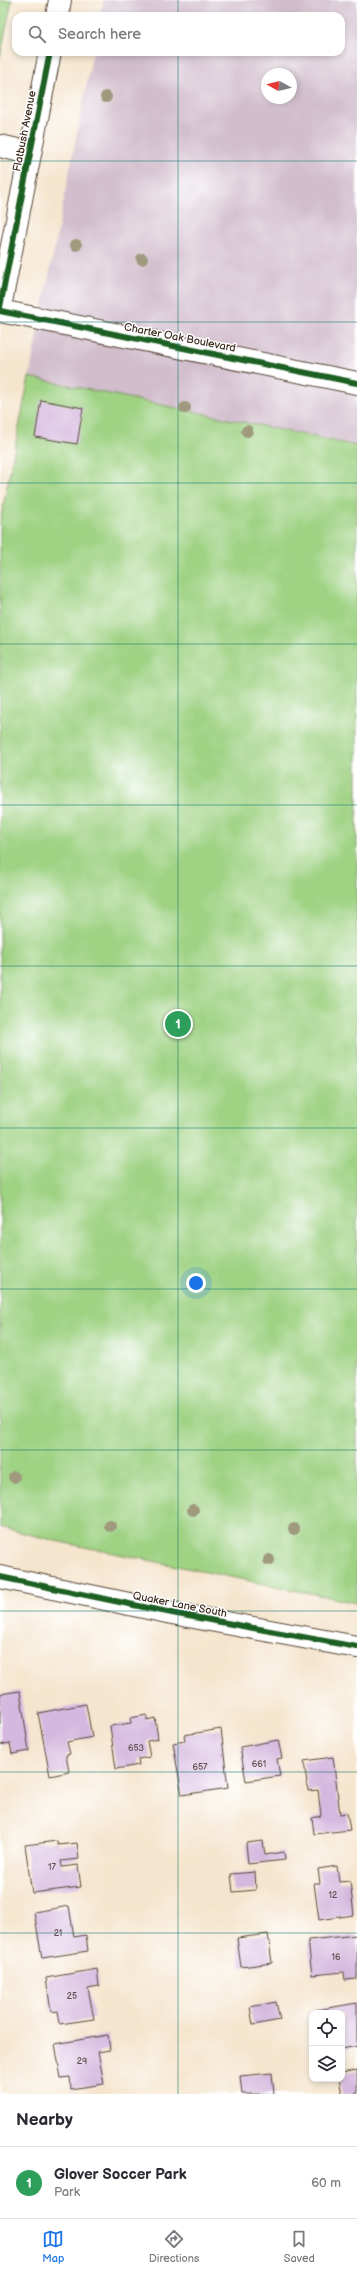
<!DOCTYPE html>
<html lang="en">
<head>
<meta charset="utf-8">
<style>
	:root { --surface:#fff; --page:#f7f7f7; --text:#2b2b33; --muted:#7c7c81; --line:#e1e1e2; --accent:#1a73e8 }
	body { margin:0; font-family:"Balsamiq Sans",sans-serif; background:var(--page); color:var(--text) }
	.controls { position:absolute; right:12px; bottom:12px; display:grid; overflow:hidden; border-radius:8px; box-shadow:0 2px 6px #0003 }
	.controls button { width:36px; height:36px; display:grid; place-items:center; padding:0; border:0; border-bottom:1px solid var(--line); background:var(--surface); color:var(--text); font:20px sans-serif }
	.compass { position:absolute; left:261px; top:68px; width:36px; height:36px; border-radius:50%; background:var(--surface); box-shadow:0 2px 6px #0003; rotate:278deg }
	.you { position:absolute; left:196px; top:1283px; width:14px; height:14px; margin:-10px; border:3px solid #fff; border-radius:50%; background:#1a73e8; box-shadow:0 0 0 6px #1a73e833 }
	.badge { display:grid; place-items:center; width:26px; height:26px; border-radius:50%; background:var(--accent); color:#fff; font-size:13px; font-weight:700 }
	.pin { position:absolute; translate:-50% -50%; border:2px solid #fff; box-shadow:0 1px 4px #0006 }
	.list { margin:0; padding:0; list-style:none }
	h2 { display:flex; justify-content:space-between; align-items:center; height:52px; margin:0; padding:0 16px; font-size:17px }
	h2 small { font-size:13px; font-weight:400; color:var(--muted) }
	.list li { display:grid; grid-template-columns:26px 1fr auto; gap:12px; align-items:center; box-sizing:border-box; height:72px; padding:0 16px; border-top:1px solid var(--line) }
	.list b { display:block; font-size:15px; white-space:nowrap }
	.list p { margin:0; font-size:13px; white-space:nowrap; color:var(--muted) }
	.list em { font-size:13px; font-style:normal; color:var(--muted) }
	.icon { flex:none; width:22px; height:22px; fill:none; stroke:currentColor; stroke-width:2; stroke-linecap:round; stroke-linejoin:round }
	.map { position:relative; flex:none; width:357px; height:2094px; overflow:hidden }
	.search { position:absolute; background:var(--surface); box-shadow:0 2px 6px #0003; left:12px; right:12px; top:12px; height:44px; display:flex; align-items:center; gap:10px; box-sizing:border-box; padding:0 14px; border-radius:12px; color:var(--muted); font-size:15px }
	.sheet { height:124px; background:var(--surface) }
	nav { display:flex; justify-content:space-around; align-items:center; box-sizing:border-box; height:56px; border-top:1px solid var(--line); background:var(--surface); font-size:11px; color:var(--muted) }
	nav a { display:grid; justify-items:center; gap:2px }
	nav .on { color:var(--accent) }
	.map>svg:first-child { display:block }
</style>
</head>
<body>
<div class="map">
<svg width="357" height="2094" viewBox="0 0 357 2094">
	<rect width="100%" height="100%" fill="#fff"/>
	<filter id="ink" filterUnits="userSpaceOnUse"><feTurbulence type="fractalNoise" baseFrequency=".025" numOctaves="2"/><feDisplacementMap in="SourceGraphic" scale="8" xChannelSelector="R" yChannelSelector="G"/><feConvolveMatrix kernelMatrix="1 2 1 2 8 2 1 2 1" color-interpolation-filters="sRGB"/></filter>
	<filter id="wash" filterUnits="userSpaceOnUse"><feTurbulence type="fractalNoise" baseFrequency=".012" numOctaves="4" result="noise"/><feDisplacementMap in="SourceGraphic" scale="16" xChannelSelector="R" yChannelSelector="G"/><feGaussianBlur stdDeviation="0.9" result="paint"/><feColorMatrix in="noise" values="0 0 0 0 0 0 0 0 0 0 0 0 0 0 0 0 0 1.4 0 .05"/><feComposite in="paint" operator="in"/></filter>
	<g filter="url(#wash)">
		<rect width="100%" height="100%" fill="#f5e5ce"/>
		<!-- industrial -->
		<path fill="#d1bdcc" fill-rule="evenodd" d="M104,0h253v446l-328,-69 64,-325h248v-36h-241zM267,74h24v24h-24z"/>
		<!-- green -->
		<g fill="#9fd283" stroke="#6d7e50">
			<polygon points="0,0 12,0 0,58"/>
			<polygon points="29,377 357,446 357,1603 60,1542 0,1527 0,522"/>
		</g>
		<g id="blocks">
			<!-- building -->
			<g fill="#d5b8df">
				<polygon points="41,400 83,408 77,444 35,437"/>
				<polygon points="20,1691 29,1751 12,1754 10,1743 0,1745 0,1694"/>
				<polygon points="86,1704 92,1737 67,1742 70,1754 66,1755 69,1772 50,1776 38,1713"/>
				<polygon points="147,1715 147,1720 155,1718 158,1739 147,1741 150,1757 138,1759 139,1765 116,1769 110,1726 131,1723 130,1718"/>
				<polygon points="221,1729 228,1788 182,1795 173,1743 185,1741 184,1735"/>
				<polygon points="278,1740 282,1758 277,1759 280,1776 246,1781 240,1747"/>
				<polygon points="333,1757 340,1814 347,1813 350,1830 314,1834 312,1818 321,1816 318,1790 308,1791 304,1761"/>
				<polygon points="57,1841 58,1845 77,1843 79,1859 61,1861 62,1867 78,1865 81,1887 32,1893 25,1845"/>
				<polygon points="263,1841 265,1855 284,1852 285,1860 248,1864 246,1843"/>
				<polygon points="337,1866 339,1882 350,1881 354,1915 319,1920 314,1883 320,1883 318,1869"/>
				<polygon points="255,1872 256,1890 233,1892 231,1874"/>
				<polygon points="69,1906 74,1937 86,1935 88,1951 42,1958 34,1912"/>
				<polygon points="268,1934 272,1963 241,1967 237,1938"/>
				<polygon points="357,1935 357,1979 345,1980 344,1972 312,1975 308,1940"/>
				<polygon points="97,1969 99,1986 88,1988 94,2019 60,2024 58,2011 51,2012 46,1978"/>
				<polygon points="276,2002 280,2020 253,2025 250,2007"/>
				<polygon points="357,2003 357,2046 342,2049 342,2013 316,2013 316,2010"/>
				<polygon points="108,2035 110,2050 98,2052 104,2084 71,2089 70,2077 61,2078 55,2044"/>
				<polygon points="357,2070 357,2094 342,2094 339,2079 342,2079 342,2073"/>
				<polygon points="272,2073 274,2094 242,2094 240,2076"/>
			</g>
		</g>
	</g>
	<g filter="url(#ink)">
		<use href="#blocks" fill-opacity="0" stroke="#574638" stroke-width="1"/>
		<g fill="none" stroke-linecap="round" stroke-linejoin="round">
			<defs>
				<g id="minor">
					<polyline points="57,16 60,0"/>
					<polyline points="0,146 30,153"/>
					<polyline points="0,307 50,52"/>
					<polyline points="0,311 357,383"/>
				</g>
				<polyline id="major" points="0,1577 172,1613 357,1647"/>
			</defs>
			<!-- minor casing -->
			<use href="#minor" stroke="#574638" stroke-width="24"/>
			<!-- major casing -->
			<use href="#major" stroke="#574638" stroke-width="24"/>
			<!-- minor -->
			<use href="#minor" stroke="#fff" stroke-width="22"/>
			<!-- major -->
			<use href="#major" stroke="#fff" stroke-width="22"/>
			<defs>
				<g id="cycleway">
					<polyline points="0,307 50,52"/>
					<polyline points="0,311 357,383"/>
					<polyline points="0,1577 172,1613 357,1647"/>
				</g>
			</defs>
			<!-- cycleway casing -->
			<use href="#cycleway" stroke="#fff" stroke-width="8"/>
			<!-- cycleway -->
			<use href="#cycleway" stroke="#1b5e20" stroke-width="6"/>
		</g>
		<!-- trees -->
		<g fill="#9f9a7e">
			<circle cx="106" cy="97" r="6"/>
			<circle cx="76" cy="245" r="6"/>
			<circle cx="142" cy="259" r="6"/>
			<circle cx="185" cy="408" r="6"/>
			<circle cx="247" cy="431" r="6"/>
			<circle cx="14" cy="1477" r="6"/>
			<circle cx="193" cy="1510" r="6"/>
			<circle cx="110" cy="1526" r="6"/>
			<circle cx="294" cy="1529" r="6"/>
			<circle cx="269" cy="1560" r="6"/>
		</g>
	</g>
	<!-- grid -->
	<path fill="none" stroke="#0f766e" stroke-width="1" stroke-opacity="0.55" d="M178,0v16M178,52v2042M0,161h357M0,322h357M0,483h357M0,644h357M0,805h357M0,966h357M0,1128h357M0,1289h357M0,1450h357M0,1611h357M0,1772h357M0,1933h357"/>
	<g text-anchor="middle" stroke-width="3" stroke-linejoin="round" paint-order="stroke">
		<!-- number labels -->
		<g font-size="9" fill="#624e4e">
			<text x="136" y="1751">653</text>
			<text x="259" y="1767">661</text>
			<text x="200" y="1770">657</text>
			<text x="52" y="1870">17</text>
			<text x="333" y="1898">12</text>
			<text x="58" y="1936">21</text>
			<text x="336" y="1960">16</text>
			<text x="72" y="1999">25</text>
			<text x="82" y="2064">29</text>
		</g>
		<!-- street labels -->
		<g font-size="11" fill="#3b2a1e" stroke="#fff">
			<text transform="translate(24 131) rotate(-79)" y="4">Flatbush Avenue</text>
			<text transform="translate(180 337) rotate(11)" y="4">Charter Oak Boulevard</text>
			<text transform="translate(180 1604) rotate(11)" y="4">Quaker Lane South</text>
		</g>
	</g>
</svg>
<div class="controls">
<button><svg class="icon" aria-label="locate" viewBox="0 0 24 24"><circle cx="12" cy="12" r="6"/><path d="M12 2v4M12 18v4M2 12h4M18 12h4"/></svg></button>
<button><svg class="icon" aria-label="layers" viewBox="0 0 24 24"><path d="M12 4l9 5-9 5-9-5zM3 14l9 5 9-5"/></svg></button>
</div>
<svg class="compass" viewBox="-18 -18 36 36"><path d="M0-13l5 13h-10z" fill="#e53935"/><path d="M0 13l5-13h-10z" fill="#7c7c81"/></svg>
<div class="you"></div>
<div class="pin badge" style="left:178px;top:1024px;background:#2e9e5b">1</div>
<div class="search"><svg class="icon" aria-label="search" viewBox="0 0 24 24"><circle cx="10" cy="10" r="6"/><path d="M15 15l6 6"/></svg>Search here</div>
</div>
<section class="sheet">
<h2>Nearby<small></small></h2>
<ul class="list">
<li><span class="badge" style="background:#2e9e5b">1</span><div><b>Glover Soccer Park</b><p>Park</p></div><em>60 m</em></li>
</ul>
</section>
<nav>
<a class="on"><svg class="icon" aria-label="map" viewBox="0 0 24 24"><path d="M3 6l6-2 6 2 6-2v14l-6 2-6-2-6 2zM9 4v14M15 6v14"/></svg>Map</a>
<a><svg class="icon" aria-label="directions" viewBox="0 0 24 24"><path d="M12 3l9 9-9 9-9-9zM9 14v-3h6M13 9l2 2-2 2"/></svg>Directions</a>
<a><svg class="icon" aria-label="saved" viewBox="0 0 24 24"><path d="M7 4h10v16l-5-4-5 4z"/></svg>Saved</a>
</nav>
</body>
</html>
